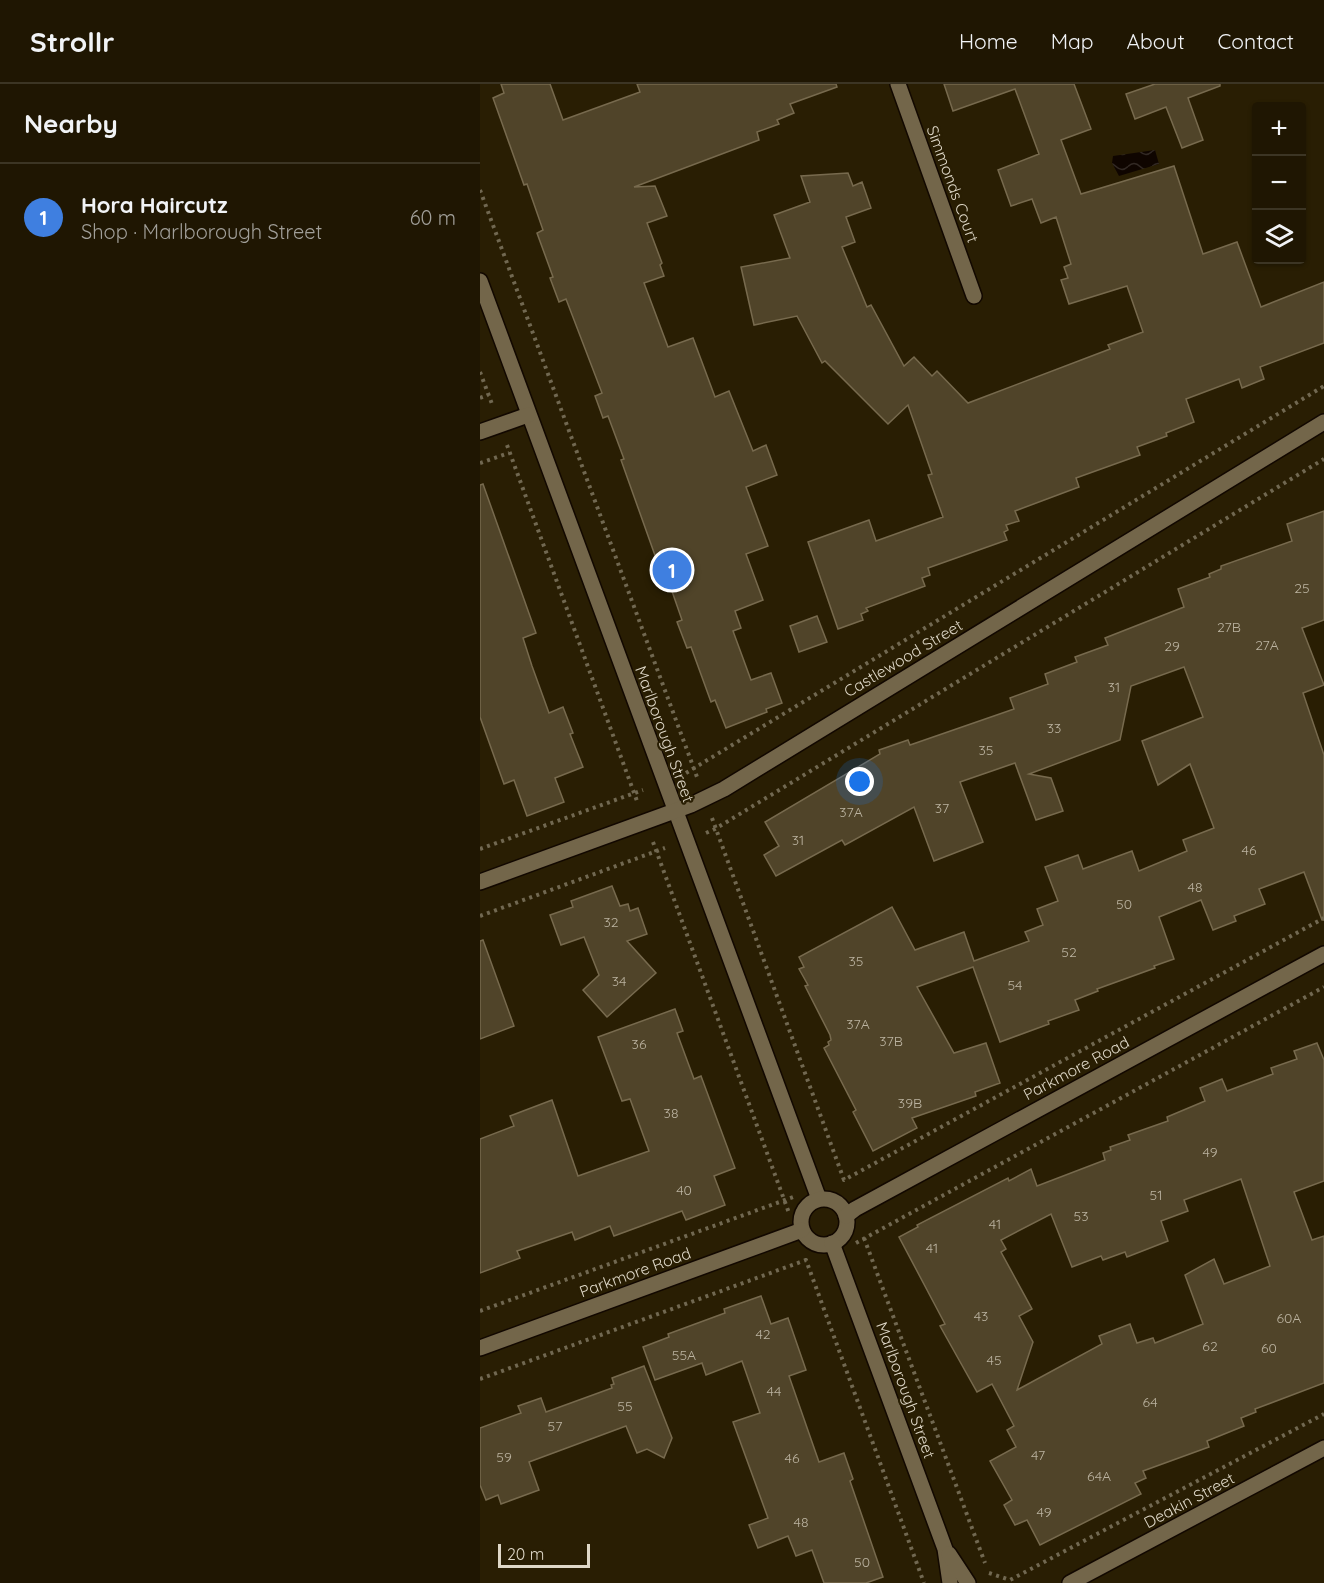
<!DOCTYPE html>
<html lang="en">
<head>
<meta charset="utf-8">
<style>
	:root { --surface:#1f1602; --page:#271f0c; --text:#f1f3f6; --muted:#a19f99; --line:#3c3524; --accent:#b45309 }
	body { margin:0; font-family:Quicksand,sans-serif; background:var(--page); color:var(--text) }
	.controls { position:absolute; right:18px; top:18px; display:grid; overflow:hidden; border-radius:6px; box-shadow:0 2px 4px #0004 }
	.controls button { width:54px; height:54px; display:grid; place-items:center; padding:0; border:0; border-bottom:2px solid var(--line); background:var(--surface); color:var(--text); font:30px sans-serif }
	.scale { position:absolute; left:18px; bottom:15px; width:92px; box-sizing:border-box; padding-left:6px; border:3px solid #dfd8c8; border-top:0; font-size:16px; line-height:21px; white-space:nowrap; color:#dfd8c8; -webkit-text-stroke:4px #291e03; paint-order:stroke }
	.you { position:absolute; left:380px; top:698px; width:21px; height:21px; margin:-15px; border:4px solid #fff; border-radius:50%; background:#1a73e8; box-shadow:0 0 0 9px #1a73e833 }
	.badge { display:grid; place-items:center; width:39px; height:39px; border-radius:50%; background:var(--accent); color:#fff; font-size:20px; font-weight:700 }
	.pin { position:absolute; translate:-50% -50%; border:3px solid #fff; box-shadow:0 2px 6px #0006 }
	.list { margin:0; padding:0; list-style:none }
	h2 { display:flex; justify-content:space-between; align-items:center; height:78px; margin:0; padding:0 24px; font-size:26px }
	h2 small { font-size:20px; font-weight:400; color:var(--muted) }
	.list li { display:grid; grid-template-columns:39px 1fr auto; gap:18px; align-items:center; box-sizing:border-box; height:108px; padding:0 24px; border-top:2px solid var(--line) }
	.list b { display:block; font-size:22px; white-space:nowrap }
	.list p { margin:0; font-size:20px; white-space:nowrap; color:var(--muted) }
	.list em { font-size:20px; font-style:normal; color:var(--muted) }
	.icon { flex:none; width:33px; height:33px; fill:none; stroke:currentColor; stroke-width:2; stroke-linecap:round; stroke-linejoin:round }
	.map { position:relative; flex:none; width:844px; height:1499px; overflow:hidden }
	header { display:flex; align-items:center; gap:36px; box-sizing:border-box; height:84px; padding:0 30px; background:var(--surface); border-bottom:2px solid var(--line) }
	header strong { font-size:28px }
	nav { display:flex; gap:33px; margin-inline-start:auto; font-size:21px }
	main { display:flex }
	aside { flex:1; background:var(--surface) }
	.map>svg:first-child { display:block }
</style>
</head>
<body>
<header>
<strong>Strollr</strong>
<nav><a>Home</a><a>Map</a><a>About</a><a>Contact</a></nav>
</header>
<main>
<aside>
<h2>Nearby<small></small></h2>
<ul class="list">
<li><span class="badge" style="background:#3f7fe0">1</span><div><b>Hora Haircutz</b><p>Shop · Marlborough Street</p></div><em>60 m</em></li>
</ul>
</aside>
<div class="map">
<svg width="844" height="1499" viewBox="0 0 844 1499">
	<defs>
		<pattern id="water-waves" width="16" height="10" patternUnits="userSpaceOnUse" patternTransform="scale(1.5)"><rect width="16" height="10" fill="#0f0500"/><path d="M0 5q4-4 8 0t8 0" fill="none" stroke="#322924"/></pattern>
	</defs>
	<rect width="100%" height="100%" fill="#291e03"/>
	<!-- water -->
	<polygon fill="url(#water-waves)" points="675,66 679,80 639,92 632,79 633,72"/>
	<!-- building -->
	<g fill="#504429" stroke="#776a4e" stroke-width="1.5" fill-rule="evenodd">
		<polygon points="21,0 70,0 83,36 160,8 157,0 356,0 357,3 310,20 314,29 297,36 299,40 277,48 279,56 154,103 175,102 187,132 167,139 182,179 180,181 184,192 164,199 188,263 213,254 235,313 249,307 273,367 286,361 297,391 266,403 288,462 266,470 283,516 255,527 261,544 253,547 271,596 291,589 302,619 286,625 287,628 246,644 235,616 231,618 211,563 207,564 197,538 202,536 186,490 182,491 141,376 144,375 128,332 123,334 115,312 122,309 86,215 79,218 70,194 73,193 57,149 63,146 47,100 44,101 13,14 24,9"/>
		<polygon points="464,0 594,0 611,45 581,56 601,110 694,82 723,170 757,158 781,223 844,198 844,259 780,283 784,295 762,304 759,295 706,315 714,338 686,349 687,352 657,363 660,371 596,394 599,403 535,427 539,437 526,441 528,446 524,448 527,456 448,484 450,491 442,494 445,502 386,524 388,527 381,530 383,536 358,545 328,458 389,436 396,457 463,433 448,391 452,390 428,321 408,340 345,277 342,279 317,232 274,241 261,183 310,174 294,131 330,118 321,92 368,89 373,102 382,98 391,124 366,133 375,158 362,163 387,223 391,221 424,282 434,273 452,292 457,287 488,319 630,265 628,261 663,248 647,202 589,220 581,196 588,194 584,183 591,180 576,133 561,139 552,115 531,122 518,86 559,70 535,5 473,27"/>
		<polygon points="675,0 740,0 740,2 708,14 723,56 702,64 686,23 655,35 646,10"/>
		<polygon points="3,400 56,549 43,554 52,582 69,629 83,623 93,649 90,650 103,683 75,694 84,718 47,732 34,696 24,700 0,633 0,401"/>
		<polygon points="844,427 844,536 822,544 844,601 823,609 844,671 844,836 842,836 824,788 779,805 785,820 754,832 756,837 733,846 721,816 679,833 694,875 674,882 675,884 617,905 618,907 595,916 599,926 568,937 569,940 520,958 493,883 437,903 474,969 506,959 520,999 495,1008 496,1012 432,1034 437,1044 393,1067 373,1028 376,1026 344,964 349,961 348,958 351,956 350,951 325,902 328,901 319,885 324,883 319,873 412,823 435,866 484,848 494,877 549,857 545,848 563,841 557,825 578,817 565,783 598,771 603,785 652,767 659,787 707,767 703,756 734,744 710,680 678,701 662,657 723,633 704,583 651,602 640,656 549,690 571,694 583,727 556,736 535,679 480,698 503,758 454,777 434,723 365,761 362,756 296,792 284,771 299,762 285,738 400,670 399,666 428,656 430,661 534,625 530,614 568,600 565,590 597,578 595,573 628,561 625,554 704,523 698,505 730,493 729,490 741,485 741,482 812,457 807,440"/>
		<polygon points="337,532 347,558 319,568 310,542"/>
		<polygon points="132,802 140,822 148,820 150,827 158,824 167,850 147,857 176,889 127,933 103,906 119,891 104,853 81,861 70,831 93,823 91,817"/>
		<polygon points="3,856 34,942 0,955 0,857"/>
		<polygon points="195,925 203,947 197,949 214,995 221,992 255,1084 234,1092 245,1121 206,1136 202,1127 134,1152 130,1142 95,1156 92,1148 37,1167 40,1174 0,1189 0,1055 34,1042 30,1032 72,1016 98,1092 169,1067 150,1015 142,1017 118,953"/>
		<path d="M837,959l7,17v121l-30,11 18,48 12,-4v147l-69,26 1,3 -15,6 3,8 -37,15 2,6 -66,24 3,7 -11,5 6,11 -101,51 -13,-25 -12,5 -11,-20 8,-5 -22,-39 26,-14 -9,-17 7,-4 -22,-42 -15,8 -37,-66 5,-2 -46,-87 19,-10 -1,-2 91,-47 1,3 22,-12 6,17 68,-26 -2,-7 8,-3 -1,-3 20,-7 -2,-5 40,-14 -1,-4 38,-16 -5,-13 22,-9 5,12 46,-17 -2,-6 26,-9 -3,-8zM761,1095l29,87 -46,18 -10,-25 -29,16 18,49 -48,19 -2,-5 -16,5 -7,-19 -31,12 3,8 -85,46 16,-48 -14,-26 13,-7 -31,-57 5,-3 -5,-9 50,-26 21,53 29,-11 2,4 22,-8 2,5 41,-16 -7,-20 27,-10 -4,-11z"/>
		<polygon points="281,1212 291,1240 308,1234 326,1286 309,1292 339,1378 364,1369 373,1395 370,1397 403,1493 386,1499 344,1499 332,1466 316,1472 308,1452 278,1464 269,1441 288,1434 253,1338 280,1329 262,1277 226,1291 222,1279 175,1296 163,1263 189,1253 188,1250 245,1229 244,1225"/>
		<polygon points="164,1282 192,1354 184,1374 167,1365 157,1369 146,1342 49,1378 59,1406 21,1420 18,1411 6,1416 0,1401 0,1344 41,1329 38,1322 61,1314 66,1328 132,1304 131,1301 134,1300 132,1294"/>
	</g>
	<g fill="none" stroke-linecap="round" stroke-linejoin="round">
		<defs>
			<g id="minor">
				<polyline points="418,0 494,212"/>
				<polyline points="0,197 339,1115"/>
				<polyline points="0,348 48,331"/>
				<polyline points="0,798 211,721 244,705 844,338"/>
				<circle cx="344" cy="1138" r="23"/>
				<polyline points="366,1132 375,1125 844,870"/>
				<polyline points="352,1159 465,1465 470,1499"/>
				<polyline points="0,1264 322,1146"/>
				<polyline points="469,1470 488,1499"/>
			</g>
			<polyline id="tertiary" points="590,1499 844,1364"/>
		</defs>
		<!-- minor casing -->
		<use href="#minor" stroke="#120800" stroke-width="18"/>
		<!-- tertiary casing -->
		<use href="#tertiary" stroke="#120800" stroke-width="18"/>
		<!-- path -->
		<g stroke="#716851" stroke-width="4" stroke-dasharray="3 4.5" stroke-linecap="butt">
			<polyline points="0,106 217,693"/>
			<polyline points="0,288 12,320"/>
			<polyline points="0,314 8,311"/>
			<polyline points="27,361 157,717"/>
			<polyline points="0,379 29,369"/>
			<polyline points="206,689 844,302"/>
			<polyline points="232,734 364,1096 844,834"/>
			<polyline points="226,749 235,745 844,375"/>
			<polyline points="173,758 309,1129"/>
			<polyline points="0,765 163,706"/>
			<polyline points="0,832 185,764"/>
			<polyline points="384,1154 505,1479"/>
			<polyline points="376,1159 844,903"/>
			<polyline points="0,1227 316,1112"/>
			<polyline points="0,1295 326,1176 444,1499"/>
			<polyline points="509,1489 530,1496 844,1330"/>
		</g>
		<!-- minor -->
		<use href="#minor" stroke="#73664a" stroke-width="15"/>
		<!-- tertiary -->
		<use href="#tertiary" stroke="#73664a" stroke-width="15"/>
	</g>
	<g text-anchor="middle" stroke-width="4.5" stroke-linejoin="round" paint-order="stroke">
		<!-- number labels -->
		<g font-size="14" fill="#bbb3a0">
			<text x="822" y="509">25</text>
			<text x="749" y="548">27B</text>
			<text x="787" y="566">27A</text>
			<text x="692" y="567">29</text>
			<text x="634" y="608">31</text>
			<text x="574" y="649">33</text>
			<text x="506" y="671">35</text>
			<text x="462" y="729">37</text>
			<text x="371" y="733">37A</text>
			<text x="318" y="761">31</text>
			<text x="769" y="771">46</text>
			<text x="715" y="808">48</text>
			<text x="644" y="825">50</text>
			<text x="131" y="843">32</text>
			<text x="589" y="873">52</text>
			<text x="376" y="882">35</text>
			<text x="139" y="902">34</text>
			<text x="535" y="906">54</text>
			<text x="378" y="945">37A</text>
			<text x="411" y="962">37B</text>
			<text x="159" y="965">36</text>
			<text x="430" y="1024">39B</text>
			<text x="191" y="1034">38</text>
			<text x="730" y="1073">49</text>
			<text x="204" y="1111">40</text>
			<text x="676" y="1116">51</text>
			<text x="601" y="1137">53</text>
			<text x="515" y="1145">41</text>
			<text x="452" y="1169">41</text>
			<text x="501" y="1237">43</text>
			<text x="809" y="1239">60A</text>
			<text x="283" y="1255">42</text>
			<text x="730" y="1267">62</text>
			<text x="789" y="1269">60</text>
			<text x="204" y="1276">55A</text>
			<text x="514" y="1281">45</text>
			<text x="294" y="1312">44</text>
			<text x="670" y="1323">64</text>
			<text x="145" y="1327">55</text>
			<text x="75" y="1347">57</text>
			<text x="558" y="1376">47</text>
			<text x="24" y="1378">59</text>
			<text x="312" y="1379">46</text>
			<text x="619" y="1397">64A</text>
			<text x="564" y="1433">49</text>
			<text x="321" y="1443">48</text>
			<text x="382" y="1483">50</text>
		</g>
		<!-- street labels -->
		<g font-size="16" fill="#dfd8c8" stroke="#291e03">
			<text transform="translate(473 100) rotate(70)" y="6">Simmonds Court</text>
			<text transform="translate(423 574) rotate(-31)" y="6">Castlewood Street</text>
			<text transform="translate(185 650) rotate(70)" y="6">Marlborough Street</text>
			<text transform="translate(596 984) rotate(-28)" y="6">Parkmore Road</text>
			<text transform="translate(155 1188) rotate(-20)" y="6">Parkmore Road</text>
			<text transform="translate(426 1306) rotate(70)" y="6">Marlborough Street</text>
			<text transform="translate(709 1416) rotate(-28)" y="6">Deakin Street</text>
		</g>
	</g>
</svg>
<div class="controls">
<button>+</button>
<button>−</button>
<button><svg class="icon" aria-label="layers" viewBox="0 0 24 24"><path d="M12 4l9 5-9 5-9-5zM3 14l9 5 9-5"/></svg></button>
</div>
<div class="scale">20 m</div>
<div class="you"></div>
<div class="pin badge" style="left:192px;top:486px;background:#3f7fe0">1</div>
</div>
</main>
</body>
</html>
